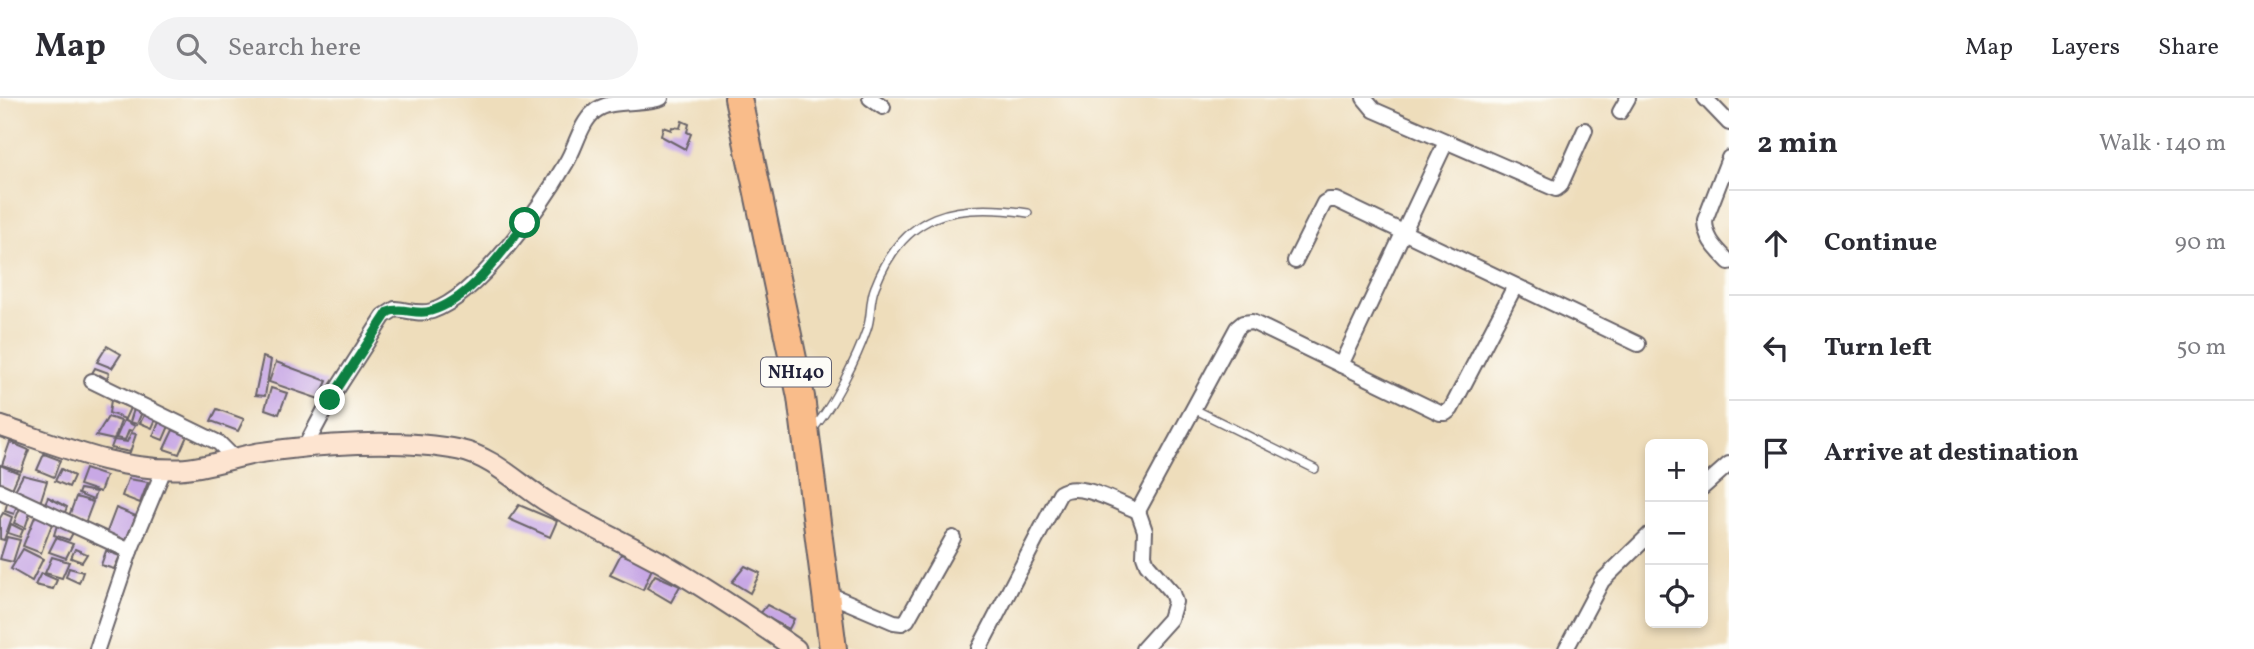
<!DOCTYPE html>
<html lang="en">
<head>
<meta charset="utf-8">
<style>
	:root { --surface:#fff; --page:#f2f2f3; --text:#2b2b33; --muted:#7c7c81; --line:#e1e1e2 }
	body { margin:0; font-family:Vollkorn,serif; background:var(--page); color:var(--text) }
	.controls { position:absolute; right:21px; bottom:21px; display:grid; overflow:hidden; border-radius:10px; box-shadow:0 4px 10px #0003 }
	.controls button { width:63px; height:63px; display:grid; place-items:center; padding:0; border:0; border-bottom:2px solid var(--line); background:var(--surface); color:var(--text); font:35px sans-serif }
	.stop { position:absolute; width:21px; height:21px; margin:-16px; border:5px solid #0b8043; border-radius:50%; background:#fff }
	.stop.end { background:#0b8043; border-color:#fff; box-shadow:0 2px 7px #0008 }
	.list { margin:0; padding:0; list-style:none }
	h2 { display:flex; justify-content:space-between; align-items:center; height:91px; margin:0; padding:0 28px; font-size:30px }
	h2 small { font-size:23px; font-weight:400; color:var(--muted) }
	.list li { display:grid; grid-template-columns:46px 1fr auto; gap:21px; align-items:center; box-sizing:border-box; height:105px; padding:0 28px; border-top:2px solid var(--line) }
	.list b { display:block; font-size:26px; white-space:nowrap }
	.list em { font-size:23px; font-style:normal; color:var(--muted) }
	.icon { flex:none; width:38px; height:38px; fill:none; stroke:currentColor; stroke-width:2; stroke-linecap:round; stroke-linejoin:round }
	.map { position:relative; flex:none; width:1729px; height:551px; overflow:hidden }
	header { display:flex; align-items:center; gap:42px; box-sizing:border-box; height:98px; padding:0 35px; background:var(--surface); border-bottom:2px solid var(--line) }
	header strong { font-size:33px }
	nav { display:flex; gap:38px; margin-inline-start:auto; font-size:24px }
	.search { width:490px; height:63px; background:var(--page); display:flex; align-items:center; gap:18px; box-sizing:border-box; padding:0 24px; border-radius:38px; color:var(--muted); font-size:26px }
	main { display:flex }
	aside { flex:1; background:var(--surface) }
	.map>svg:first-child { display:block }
</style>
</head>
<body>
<header>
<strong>Map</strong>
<div class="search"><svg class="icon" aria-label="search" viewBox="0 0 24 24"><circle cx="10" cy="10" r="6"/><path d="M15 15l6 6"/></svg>Search here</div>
<nav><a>Map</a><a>Layers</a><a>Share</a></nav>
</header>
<main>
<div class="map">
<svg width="1729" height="551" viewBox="0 0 1729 551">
	<rect width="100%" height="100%" fill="#fdfcf7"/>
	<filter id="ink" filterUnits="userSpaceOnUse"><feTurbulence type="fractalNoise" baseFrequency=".0143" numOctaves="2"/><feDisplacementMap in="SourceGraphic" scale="14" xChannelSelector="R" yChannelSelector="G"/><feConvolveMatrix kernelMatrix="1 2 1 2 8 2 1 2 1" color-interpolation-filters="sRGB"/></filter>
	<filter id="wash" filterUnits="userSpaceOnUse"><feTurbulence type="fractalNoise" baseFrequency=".00686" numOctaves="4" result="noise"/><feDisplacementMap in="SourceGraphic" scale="28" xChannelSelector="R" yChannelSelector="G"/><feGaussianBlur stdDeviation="1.57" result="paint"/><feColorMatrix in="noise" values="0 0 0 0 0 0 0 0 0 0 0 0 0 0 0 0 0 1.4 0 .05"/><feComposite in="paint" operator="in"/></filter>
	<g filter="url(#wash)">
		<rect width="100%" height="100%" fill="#edb"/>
		<g id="blocks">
			<!-- building -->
			<g fill="#c8a8e5">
				<polygon points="682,23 689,26 687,34 691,36 685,51 661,38 663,29 671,32 672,29 680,30"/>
				<polygon points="107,248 121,256 112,270 97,264"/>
				<polygon points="263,259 271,262 265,298 255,297"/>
				<polygon points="276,264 327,283 319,301 269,284"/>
				<polygon points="95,270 109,275 107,281 100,277 97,281 91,277"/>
				<polygon points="271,290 287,295 279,316 265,311"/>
				<polygon points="111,302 130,310 125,321 109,315"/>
				<polygon points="134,311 142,314 137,326 130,324"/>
				<polygon points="217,311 244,321 238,333 211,323"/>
				<polygon points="145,315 156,321 152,330 140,325"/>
				<polygon points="108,319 121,323 114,342 96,338"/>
				<polygon points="124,322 135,328 132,333 129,332 125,342 116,340"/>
				<polygon points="159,324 169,328 163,342 153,338"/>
				<polygon points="173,332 187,338 179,356 164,351"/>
				<polygon points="131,335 136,336 130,354 111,350 114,342 127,344"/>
				<polygon points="10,344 29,352 21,373 2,367"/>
				<polygon points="44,356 60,362 54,379 37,372"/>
				<polygon points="0,367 19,375 12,391 0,387"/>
				<polygon points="61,371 74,378 69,389 55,383"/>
				<polygon points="85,371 106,378 100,394 79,387"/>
				<polygon points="23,377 47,383 40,405 13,396"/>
				<polygon points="128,381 148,384 140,405 122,398"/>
				<polygon points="80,391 96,394 93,402 78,396"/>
				<polygon points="48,399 67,409 63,419 43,410"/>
				<polygon points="76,399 93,404 84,428 68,421"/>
				<polygon points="8,402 17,407 14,416 5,413"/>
				<polygon points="519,407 557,423 550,439 509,421"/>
				<polygon points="20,410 30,415 25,430 14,425"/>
				<polygon points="116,410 136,418 124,447 105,439"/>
				<polygon points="3,415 12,419 4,442 0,441 0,420"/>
				<polygon points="36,416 52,426 41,455 23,448"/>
				<polygon points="11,426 23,432 20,439 8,435"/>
				<polygon points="57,427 74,433 69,442 54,437"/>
				<polygon points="7,439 20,442 13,464 0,461"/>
				<polygon points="56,440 73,446 66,460 49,454"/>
				<polygon points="23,451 43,461 32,483 11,471"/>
				<polygon points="75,451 87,456 82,464 71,460"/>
				<polygon points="106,453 120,458 114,471 101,467"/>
				<polygon points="621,456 653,468 643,492 610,477"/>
				<polygon points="52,459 69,464 62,480 45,475"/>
				<polygon points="745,468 760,475 750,495 732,484"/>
				<polygon points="69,470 83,474 79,485 66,479"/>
				<polygon points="41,475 57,482 53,491 35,487"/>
				<polygon points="655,477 680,488 671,504 647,490"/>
				<polygon points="767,507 794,521 789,531 760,516"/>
			</g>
		</g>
	</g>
	<g filter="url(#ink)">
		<use href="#blocks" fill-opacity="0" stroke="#696368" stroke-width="2"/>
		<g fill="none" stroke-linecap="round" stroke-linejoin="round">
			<defs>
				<g id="lane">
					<polyline points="1194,311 1315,371"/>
					<path d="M813,331c20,-23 44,-71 54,-100 5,-13 2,-28 8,-42 29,-75 80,-85 153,-74"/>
				</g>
				<g id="street">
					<polyline points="870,0 883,9"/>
					<polyline points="1364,0 1374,12 1556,91 1560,88 1585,32"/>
					<polyline points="1705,0 1729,25"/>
					<polyline points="1620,14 1628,0"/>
					<path d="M1729,60l-24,62c0,19 12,29 24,42"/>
					<polyline points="1295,163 1324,105 1329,102 1336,102 1638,246"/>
					<polyline points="1341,267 1446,44"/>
					<polyline points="92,283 219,345 233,359"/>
					<path d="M305,349l25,-47 54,-84 11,-7c12,1 25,6 37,2 46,-15 110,-106 134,-148 10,-16 14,-39 28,-51 16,-14 47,-7 67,-14"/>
					<polyline points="1703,389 1729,366"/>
					<polyline points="0,393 130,453"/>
					<polyline points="1138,413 1145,433 1144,458 1147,466 1172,495 1175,504 1170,521 1143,551"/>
					<polyline points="826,495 894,524 902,525 907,522 953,440"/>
					<polyline points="97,551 130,453 164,371"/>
					<path d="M979,551l81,-156c18,-13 58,10 78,18l99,-183 6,-5 9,-1 188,91h6l5,-4 64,-123"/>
					<polyline points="1566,551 1602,483 1650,436"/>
				</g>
				<path id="secondary" d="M0,328c58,19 117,45 180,43 25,-1 52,-11 78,-16 58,-9 142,-15 201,-3 35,7 60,35 90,53 40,24 82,42 122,65 43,25 84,53 125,81"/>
				<polyline id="highway" points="738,0 801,299 833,551"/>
			</defs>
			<!-- lane casing -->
			<use href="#lane" stroke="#696368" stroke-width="10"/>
			<!-- street casing -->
			<use href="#street" stroke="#696368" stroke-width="18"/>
			<!-- secondary casing -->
			<use href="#secondary" stroke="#696368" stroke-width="23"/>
			<!-- highway casing -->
			<use href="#highway" stroke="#696368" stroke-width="30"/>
			<!-- lane -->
			<use href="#lane" stroke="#fff" stroke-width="7"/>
			<!-- street -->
			<use href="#street" stroke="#fff" stroke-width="14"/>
			<!-- secondary -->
			<use href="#secondary" stroke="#fde4d0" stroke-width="19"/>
			<!-- highway -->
			<use href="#highway" stroke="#f9bc8a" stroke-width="26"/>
		</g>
	</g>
	<g fill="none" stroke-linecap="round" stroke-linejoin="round" filter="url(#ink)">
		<!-- route -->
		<path stroke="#0b8043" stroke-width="9" d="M330,302l58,-88c15,-6 28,4 43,-1 40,-12 69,-57 94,-88"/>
	</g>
	<g text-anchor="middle" stroke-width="5" stroke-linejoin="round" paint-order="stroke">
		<!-- shield labels -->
		<rect fill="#fdfcf7" stroke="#646373" stroke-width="2" x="761" y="259.5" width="70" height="29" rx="5"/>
		<g font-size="18" font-weight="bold" fill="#22223b">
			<text x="796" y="280">NH140</text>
		</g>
	</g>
</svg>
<div class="controls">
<button>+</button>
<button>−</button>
<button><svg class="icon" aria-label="locate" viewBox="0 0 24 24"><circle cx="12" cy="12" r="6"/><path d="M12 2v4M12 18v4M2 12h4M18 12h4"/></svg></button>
</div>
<div class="stop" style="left:525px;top:125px"></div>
<div class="stop end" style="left:330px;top:302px"></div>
</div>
<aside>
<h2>2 min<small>Walk · 140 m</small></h2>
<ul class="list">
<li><svg class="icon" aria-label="ahead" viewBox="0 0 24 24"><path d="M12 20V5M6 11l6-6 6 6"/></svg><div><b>Continue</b></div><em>90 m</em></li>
<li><svg class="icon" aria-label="left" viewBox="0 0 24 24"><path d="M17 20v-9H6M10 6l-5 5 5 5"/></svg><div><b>Turn left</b></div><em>50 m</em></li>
<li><svg class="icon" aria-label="arrive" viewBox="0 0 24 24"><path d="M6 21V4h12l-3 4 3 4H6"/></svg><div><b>Arrive at destination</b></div></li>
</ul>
</aside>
</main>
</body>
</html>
